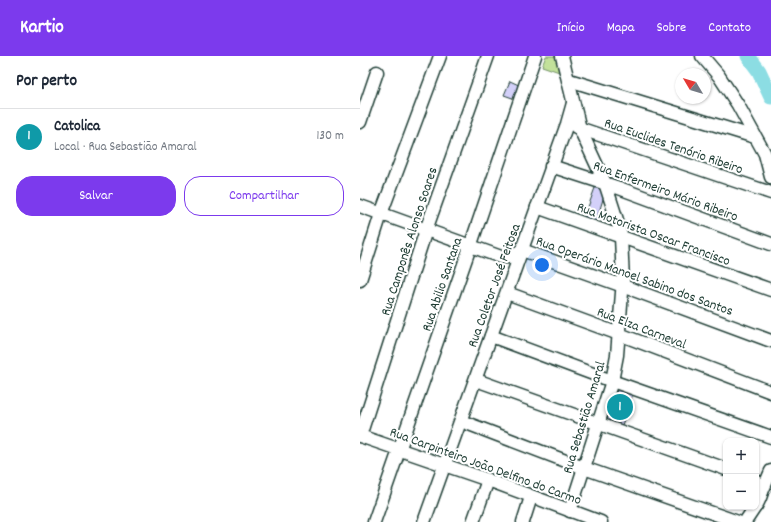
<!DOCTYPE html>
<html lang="pt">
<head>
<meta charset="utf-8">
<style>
	:root { --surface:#fff; --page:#f2f2f3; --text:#1f2937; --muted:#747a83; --line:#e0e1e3; --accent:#7c3aed }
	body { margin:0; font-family:Dekko,sans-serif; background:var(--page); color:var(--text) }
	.controls { position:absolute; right:12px; bottom:12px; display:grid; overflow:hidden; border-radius:8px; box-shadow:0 1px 3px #0004 }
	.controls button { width:36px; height:36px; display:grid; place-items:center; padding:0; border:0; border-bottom:1px solid var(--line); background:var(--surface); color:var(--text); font:20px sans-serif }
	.compass { position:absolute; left:315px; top:12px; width:36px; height:36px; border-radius:50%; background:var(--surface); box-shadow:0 1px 3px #0004; rotate:308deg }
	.you { position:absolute; left:182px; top:209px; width:14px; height:14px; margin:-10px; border:3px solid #fff; border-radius:50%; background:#1a73e8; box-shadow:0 0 0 6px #1a73e833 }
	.badge { display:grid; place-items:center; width:26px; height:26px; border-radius:50%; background:var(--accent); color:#fff; font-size:13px; font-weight:700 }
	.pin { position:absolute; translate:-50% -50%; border:2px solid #fff; box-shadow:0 1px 4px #0006 }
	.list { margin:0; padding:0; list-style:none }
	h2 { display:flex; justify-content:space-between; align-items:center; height:52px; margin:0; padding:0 16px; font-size:17px }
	h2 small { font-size:13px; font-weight:400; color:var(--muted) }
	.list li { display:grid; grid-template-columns:26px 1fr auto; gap:12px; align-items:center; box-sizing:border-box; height:56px; padding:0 16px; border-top:1px solid var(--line) }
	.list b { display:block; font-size:15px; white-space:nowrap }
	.list p { margin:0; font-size:13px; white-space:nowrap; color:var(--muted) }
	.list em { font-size:13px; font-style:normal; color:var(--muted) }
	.actions { display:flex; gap:8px; padding:12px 16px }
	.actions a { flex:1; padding:9px 0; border:1px solid var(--accent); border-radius:16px; text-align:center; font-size:14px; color:var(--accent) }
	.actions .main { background:var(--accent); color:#fff }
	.map { position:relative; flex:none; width:411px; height:466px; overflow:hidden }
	header { display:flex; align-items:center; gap:24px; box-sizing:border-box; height:56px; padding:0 20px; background:var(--accent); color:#fff }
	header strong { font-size:19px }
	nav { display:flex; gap:22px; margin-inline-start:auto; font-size:14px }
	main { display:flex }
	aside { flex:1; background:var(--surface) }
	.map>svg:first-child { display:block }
</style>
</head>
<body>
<header>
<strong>Kartio</strong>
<nav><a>Início</a><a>Mapa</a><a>Sobre</a><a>Contato</a></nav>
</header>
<main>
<aside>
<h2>Por perto<small></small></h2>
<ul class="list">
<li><span class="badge" style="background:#0f9aa8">1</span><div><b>Catolica</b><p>Local · Rua Sebastião Amaral</p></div><em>130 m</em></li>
</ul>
<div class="actions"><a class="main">Salvar</a><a>Compartilhar</a></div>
</aside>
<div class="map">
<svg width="411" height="466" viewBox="0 0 411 466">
	<rect width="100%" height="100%" fill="#fff"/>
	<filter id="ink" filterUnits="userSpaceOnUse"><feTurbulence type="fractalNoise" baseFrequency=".025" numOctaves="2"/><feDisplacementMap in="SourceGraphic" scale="8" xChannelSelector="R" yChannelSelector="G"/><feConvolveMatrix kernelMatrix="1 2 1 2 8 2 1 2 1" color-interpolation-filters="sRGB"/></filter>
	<g filter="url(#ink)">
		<!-- green -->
		<polygon fill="#c2e19a" stroke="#708f67" points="186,0 200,0 205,18 182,10"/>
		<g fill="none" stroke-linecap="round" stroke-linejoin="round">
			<!-- river -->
			<polyline stroke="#8cdde3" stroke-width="15" points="388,0 399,15 411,41"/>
		</g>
		<!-- building -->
		<g fill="#d3d0f9" stroke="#1f3d34">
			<polygon points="150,25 163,31 158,44 144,39"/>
			<polygon points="236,129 246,133 235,170 223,165"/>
			<polygon points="258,330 274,335 261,372 246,367"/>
		</g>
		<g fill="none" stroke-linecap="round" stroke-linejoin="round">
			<defs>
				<g id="minor">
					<polyline points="202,0 220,73 245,127 258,167 261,181 263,224 257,299 252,325 210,455"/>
					<polyline points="342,0 359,20 378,49 405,98 411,121"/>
					<polyline points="209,24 395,81"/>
					<polyline points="0,66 17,16"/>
					<polyline points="216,71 411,137"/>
					<polyline points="191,110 259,132 411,188"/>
					<polyline points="0,150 141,201 150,201 162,194"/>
					<polyline points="177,151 411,234"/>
					<polyline points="162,194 263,230 411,285"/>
					<polyline points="0,224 21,158 80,0"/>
					<polyline points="147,237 259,278 411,336"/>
					<polyline points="131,280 252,325 411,381"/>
					<polyline points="116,324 366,413"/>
					<polyline points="101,365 224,412 378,466"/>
					<polyline points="0,380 66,174 128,0"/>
					<polyline points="0,380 128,424 241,466"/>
					<path d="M396,425c10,7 5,16 0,25"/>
					<polyline points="402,436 411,415"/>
					<polyline points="14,466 110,191 175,0"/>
					<polyline points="64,466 207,68 213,47"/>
					<polyline points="113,466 128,424"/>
					<polyline points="163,466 171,441"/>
					<polyline points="385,466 395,451"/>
				</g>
			</defs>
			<!-- minor casing -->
			<use href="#minor" stroke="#1f3d34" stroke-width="15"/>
			<!-- minor -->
			<use href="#minor" stroke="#fff" stroke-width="12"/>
		</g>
	</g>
	<g text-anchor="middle" stroke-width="4" stroke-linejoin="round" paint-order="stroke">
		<!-- street labels -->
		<g font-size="14" fill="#1f3d34" stroke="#fff">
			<text transform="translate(314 89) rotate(19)" y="5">Rua Euclides Tenório Ribeiro</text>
			<text transform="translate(306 134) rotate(20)" y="5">Rua Enfermeiro Mário Ribeiro</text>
			<text transform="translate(294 177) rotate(20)" y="5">Rua Motorista Oscar Francisco</text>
			<text transform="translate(48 185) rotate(-72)" y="5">Rua Camponês Alonso Soares</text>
			<text transform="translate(275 219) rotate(20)" y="5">Rua Operário Manoel Sabino dos Santos</text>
			<text transform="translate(81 228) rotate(-71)" y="5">Rua Abilio Santana</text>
			<text transform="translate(133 229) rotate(-70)" y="5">Rua Coletor José Feitosa</text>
			<text transform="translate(282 271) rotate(21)" y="5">Rua Elza Carneval</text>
			<text transform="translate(223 361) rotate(-73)" y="5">Rua Sebastião Amaral</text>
			<text transform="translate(126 409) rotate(20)" y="5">Rua Carpinteiro João Delfino do Carmo</text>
		</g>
	</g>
</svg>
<div class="controls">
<button>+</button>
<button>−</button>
</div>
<svg class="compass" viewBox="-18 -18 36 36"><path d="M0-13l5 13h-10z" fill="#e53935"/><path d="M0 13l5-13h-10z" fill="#747a83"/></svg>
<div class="you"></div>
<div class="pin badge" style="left:260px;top:351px;background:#0f9aa8">1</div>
</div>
</main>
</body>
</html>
